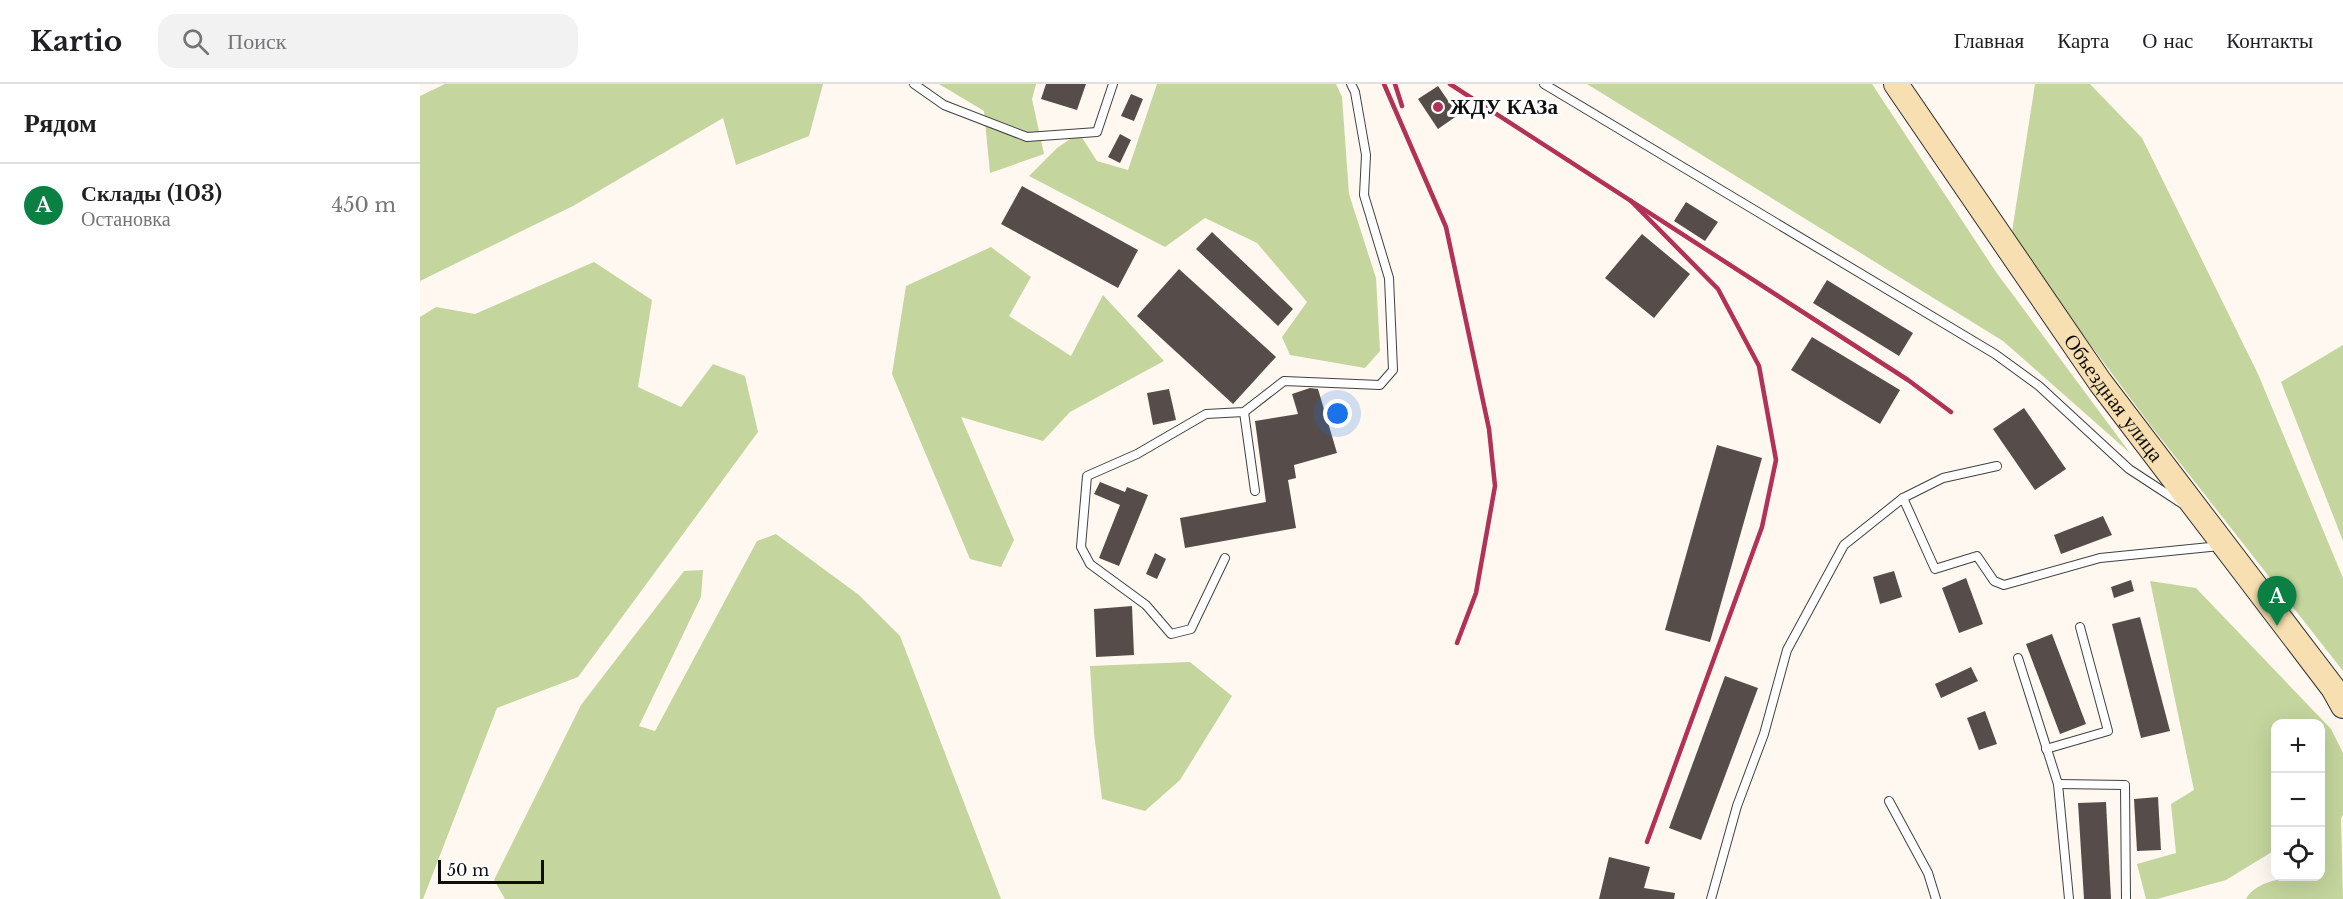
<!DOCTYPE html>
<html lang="ru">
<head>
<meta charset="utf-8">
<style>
	:root { --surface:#fff; --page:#f2f2f2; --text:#202124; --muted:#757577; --line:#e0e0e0; --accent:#0b8043 }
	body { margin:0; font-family:"Libre Baskerville",serif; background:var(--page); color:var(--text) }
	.controls { position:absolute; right:18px; bottom:18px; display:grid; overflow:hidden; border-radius:12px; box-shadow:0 6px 24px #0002 }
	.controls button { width:54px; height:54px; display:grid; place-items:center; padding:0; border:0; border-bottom:2px solid var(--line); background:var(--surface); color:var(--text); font:30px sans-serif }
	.scale { position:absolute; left:18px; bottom:15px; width:106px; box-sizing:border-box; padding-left:6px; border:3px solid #0e0e0e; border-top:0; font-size:16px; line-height:21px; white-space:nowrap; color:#0e0e0e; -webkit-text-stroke:4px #fff; paint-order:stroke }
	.you { position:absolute; left:918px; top:330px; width:21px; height:21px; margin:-15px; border:4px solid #fff; border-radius:50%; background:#1a73e8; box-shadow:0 0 0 9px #1a73e833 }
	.badge { display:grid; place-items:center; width:39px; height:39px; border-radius:50%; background:var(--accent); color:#fff; font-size:20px; font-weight:700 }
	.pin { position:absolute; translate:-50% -50px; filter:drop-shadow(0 2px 3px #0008) }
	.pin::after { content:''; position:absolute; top:32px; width:21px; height:18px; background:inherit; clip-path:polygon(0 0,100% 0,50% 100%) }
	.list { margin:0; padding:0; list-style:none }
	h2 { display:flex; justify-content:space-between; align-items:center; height:78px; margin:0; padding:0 24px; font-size:26px }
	h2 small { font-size:20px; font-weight:400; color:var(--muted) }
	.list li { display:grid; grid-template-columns:39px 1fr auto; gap:18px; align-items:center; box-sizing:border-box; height:84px; padding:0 24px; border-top:2px solid var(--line) }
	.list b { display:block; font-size:22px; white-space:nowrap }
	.list p { margin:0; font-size:20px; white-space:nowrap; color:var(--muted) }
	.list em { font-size:20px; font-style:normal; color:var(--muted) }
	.icon { flex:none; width:33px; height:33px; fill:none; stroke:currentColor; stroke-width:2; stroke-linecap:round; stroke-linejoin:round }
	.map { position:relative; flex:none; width:1923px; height:815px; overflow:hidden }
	header { display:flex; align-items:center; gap:36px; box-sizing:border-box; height:84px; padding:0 30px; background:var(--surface); border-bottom:2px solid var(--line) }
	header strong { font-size:28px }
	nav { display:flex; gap:33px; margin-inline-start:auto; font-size:21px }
	.search { width:420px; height:54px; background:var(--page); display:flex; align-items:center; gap:15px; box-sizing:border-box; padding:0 21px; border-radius:18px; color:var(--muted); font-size:22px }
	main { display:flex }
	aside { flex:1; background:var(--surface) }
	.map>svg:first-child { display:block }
</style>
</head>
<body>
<header>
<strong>Kartio</strong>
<div class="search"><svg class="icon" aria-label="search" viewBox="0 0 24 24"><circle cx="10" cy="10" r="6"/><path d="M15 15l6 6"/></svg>Поиск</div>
<nav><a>Главная</a><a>Карта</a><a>О нас</a><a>Контакты</a></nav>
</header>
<main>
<aside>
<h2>Рядом<small></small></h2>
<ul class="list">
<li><span class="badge">A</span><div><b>Склады (103)</b><p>Остановка</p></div><em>450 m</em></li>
</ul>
</aside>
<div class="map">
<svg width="1923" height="815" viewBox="0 0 1923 815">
	<rect width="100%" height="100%" fill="#fef8f0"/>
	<!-- forest -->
	<g fill="#c4d59d">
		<polygon points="25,0 403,0 389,52 316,81 303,34 153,122 0,197 0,12"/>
		<polygon points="519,0 616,0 612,15 624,70 570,89 564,27"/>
		<polygon points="737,0 916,0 922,13 929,110 956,194 960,267 945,284 870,271 862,253 887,218 837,159 785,134 745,163 609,92 637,64 659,49 677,77 708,86"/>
		<polygon points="1167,0 1452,0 1576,188 1710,369 1583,257"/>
		<polygon points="1615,0 1670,0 1722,54 1838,290 1923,494 1923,587 1731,342 1591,154"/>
		<polygon points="571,163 611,193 589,232 651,272 683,211 744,277 650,328 623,357 541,333 594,456 581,483 550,475 472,290 486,202"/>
		<polygon points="174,178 232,216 218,303 261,323 293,280 325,292 338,348 158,593 77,624 3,815 0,815 0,233 16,223 55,230"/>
		<polygon points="1923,261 1923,457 1861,298"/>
		<polygon points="356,450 439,511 480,552 581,815 85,815 74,796 161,621 264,487 283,486 281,513 219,642 235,647 337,457"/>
		<path d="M1730,497l46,7 135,141 12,24v62l-2,3 2,81h-97c12,-22 53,-23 74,-23v-152h-44l-1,126 -49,30 -69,19h-11l-9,-35 39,-11 -5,-49 23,-14z"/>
		<polygon points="770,578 812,612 760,696 725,727 682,715 674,649 670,582"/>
	</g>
	<!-- building -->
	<g fill="#564d4b">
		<polygon points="626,0 666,0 657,26 621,15"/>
		<polygon points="1018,2 1038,31 1018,45 998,15"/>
		<polygon points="711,10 723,15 714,37 701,32"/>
		<polygon points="700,50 711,56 700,79 688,73"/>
		<polygon points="602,102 718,166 698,204 581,140"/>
		<polygon points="1266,118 1298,138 1285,157 1254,137"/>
		<polygon points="792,148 873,225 858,242 776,165"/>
		<polygon points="1222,150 1270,190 1234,234 1185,194"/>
		<polygon points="759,185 856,273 813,320 717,232"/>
		<polygon points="1407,196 1493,249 1479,272 1393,219"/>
		<polygon points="1392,253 1480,306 1460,340 1371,286"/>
		<polygon points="890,304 898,305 917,369 874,381 876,394 868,396 876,444 765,464 760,434 846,418 835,337 878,330 872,310"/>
		<polygon points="749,305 756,336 733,341 727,309"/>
		<polygon points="1604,324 1646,385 1615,406 1573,345"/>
		<polygon points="1297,361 1342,374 1290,558 1245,546"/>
		<polygon points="680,398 705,408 707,403 728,411 699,482 679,474 700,421 674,410"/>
		<polygon points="1683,432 1692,451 1641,470 1634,451"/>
		<polygon points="735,469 746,475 737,495 726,490"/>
		<polygon points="1474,487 1482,513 1460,520 1453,493"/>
		<polygon points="1546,494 1563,540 1539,549 1522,504"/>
		<polygon points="1711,496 1714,507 1694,514 1691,503"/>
		<polygon points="712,522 714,571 676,573 674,525"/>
		<polygon points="1720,533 1750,647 1721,654 1692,540"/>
		<polygon points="1632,550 1666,640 1640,650 1606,560"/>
		<polygon points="1551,583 1558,597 1521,614 1515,600"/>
		<polygon points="1305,592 1338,604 1281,756 1249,744"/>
		<polygon points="1565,627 1577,660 1559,666 1547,634"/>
		<polygon points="1738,713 1741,766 1717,767 1714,715"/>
		<polygon points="1686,718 1691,815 1664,815 1658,719"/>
		<polygon points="1189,773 1230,783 1224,804 1255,809 1254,815 1179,815"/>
	</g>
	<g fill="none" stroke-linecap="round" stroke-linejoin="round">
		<defs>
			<g id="lane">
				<polyline points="494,0 524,21 607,53 677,48 693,0"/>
				<polyline points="1124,0 1575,270 1619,302 1709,385 1761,419"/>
				<polyline points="824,328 835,407"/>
				<polyline points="1483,414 1523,394 1577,382"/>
				<polyline points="805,474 771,545 751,550 726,521 670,480 661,463 667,392 717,370 786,330 824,328 864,297 960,301 973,286 969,194 944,111 946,71 935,8 931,0"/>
				<polyline points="1598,574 1638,700 1649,815"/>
				<polyline points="1626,665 1688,647 1660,543"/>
				<polyline points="1638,700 1705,701 1706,815"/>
				<polyline points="1469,717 1508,789 1516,815"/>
				<polyline points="1291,815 1317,722 1344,650 1367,566 1424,461 1483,414 1515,485 1557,472 1574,497 1584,501 1680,474 1800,462"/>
			</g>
			<g id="secondary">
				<path id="s1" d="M1476,0l204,298 233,306 10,18"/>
			</g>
		</defs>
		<!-- lane casing -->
		<use href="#lane" stroke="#414141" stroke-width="10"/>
		<!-- secondary casing -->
		<use href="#secondary" stroke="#303030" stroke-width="26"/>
		<!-- lane -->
		<use href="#lane" stroke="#fff" stroke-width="8"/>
		<!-- secondary -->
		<use href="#secondary" stroke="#f8dfb1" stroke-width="24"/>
		<!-- rail -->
		<g stroke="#b23156" stroke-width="4.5">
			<polyline points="964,0 1026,143 1069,345 1075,402 1056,509 1037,559"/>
			<polyline points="975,0 982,22"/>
			<polyline points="1030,0 1488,296 1531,328"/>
			<polyline points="1211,117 1298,205 1339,282 1356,376 1342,443 1227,758"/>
		</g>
	</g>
	<!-- markers -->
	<circle fill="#b23156" stroke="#fff" stroke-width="2" cx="1018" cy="23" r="6"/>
	<g text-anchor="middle" stroke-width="6" stroke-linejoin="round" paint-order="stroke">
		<!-- poi labels -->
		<g font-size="21" font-weight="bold" fill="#0e0e0e" stroke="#fff" text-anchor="start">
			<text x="1030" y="30">ЖДУ КАЗа</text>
		</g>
		<!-- street labels -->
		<g font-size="21" fill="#0e0e0e" stroke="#fff">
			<text dy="7" stroke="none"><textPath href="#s1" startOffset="382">Объездная улица</textPath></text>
		</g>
	</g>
</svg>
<div class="controls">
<button>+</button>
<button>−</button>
<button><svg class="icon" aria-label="locate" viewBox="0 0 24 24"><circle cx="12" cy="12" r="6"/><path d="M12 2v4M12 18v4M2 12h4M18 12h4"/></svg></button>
</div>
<div class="scale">50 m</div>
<div class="you"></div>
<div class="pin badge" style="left:1857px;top:542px">A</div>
</div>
</main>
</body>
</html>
